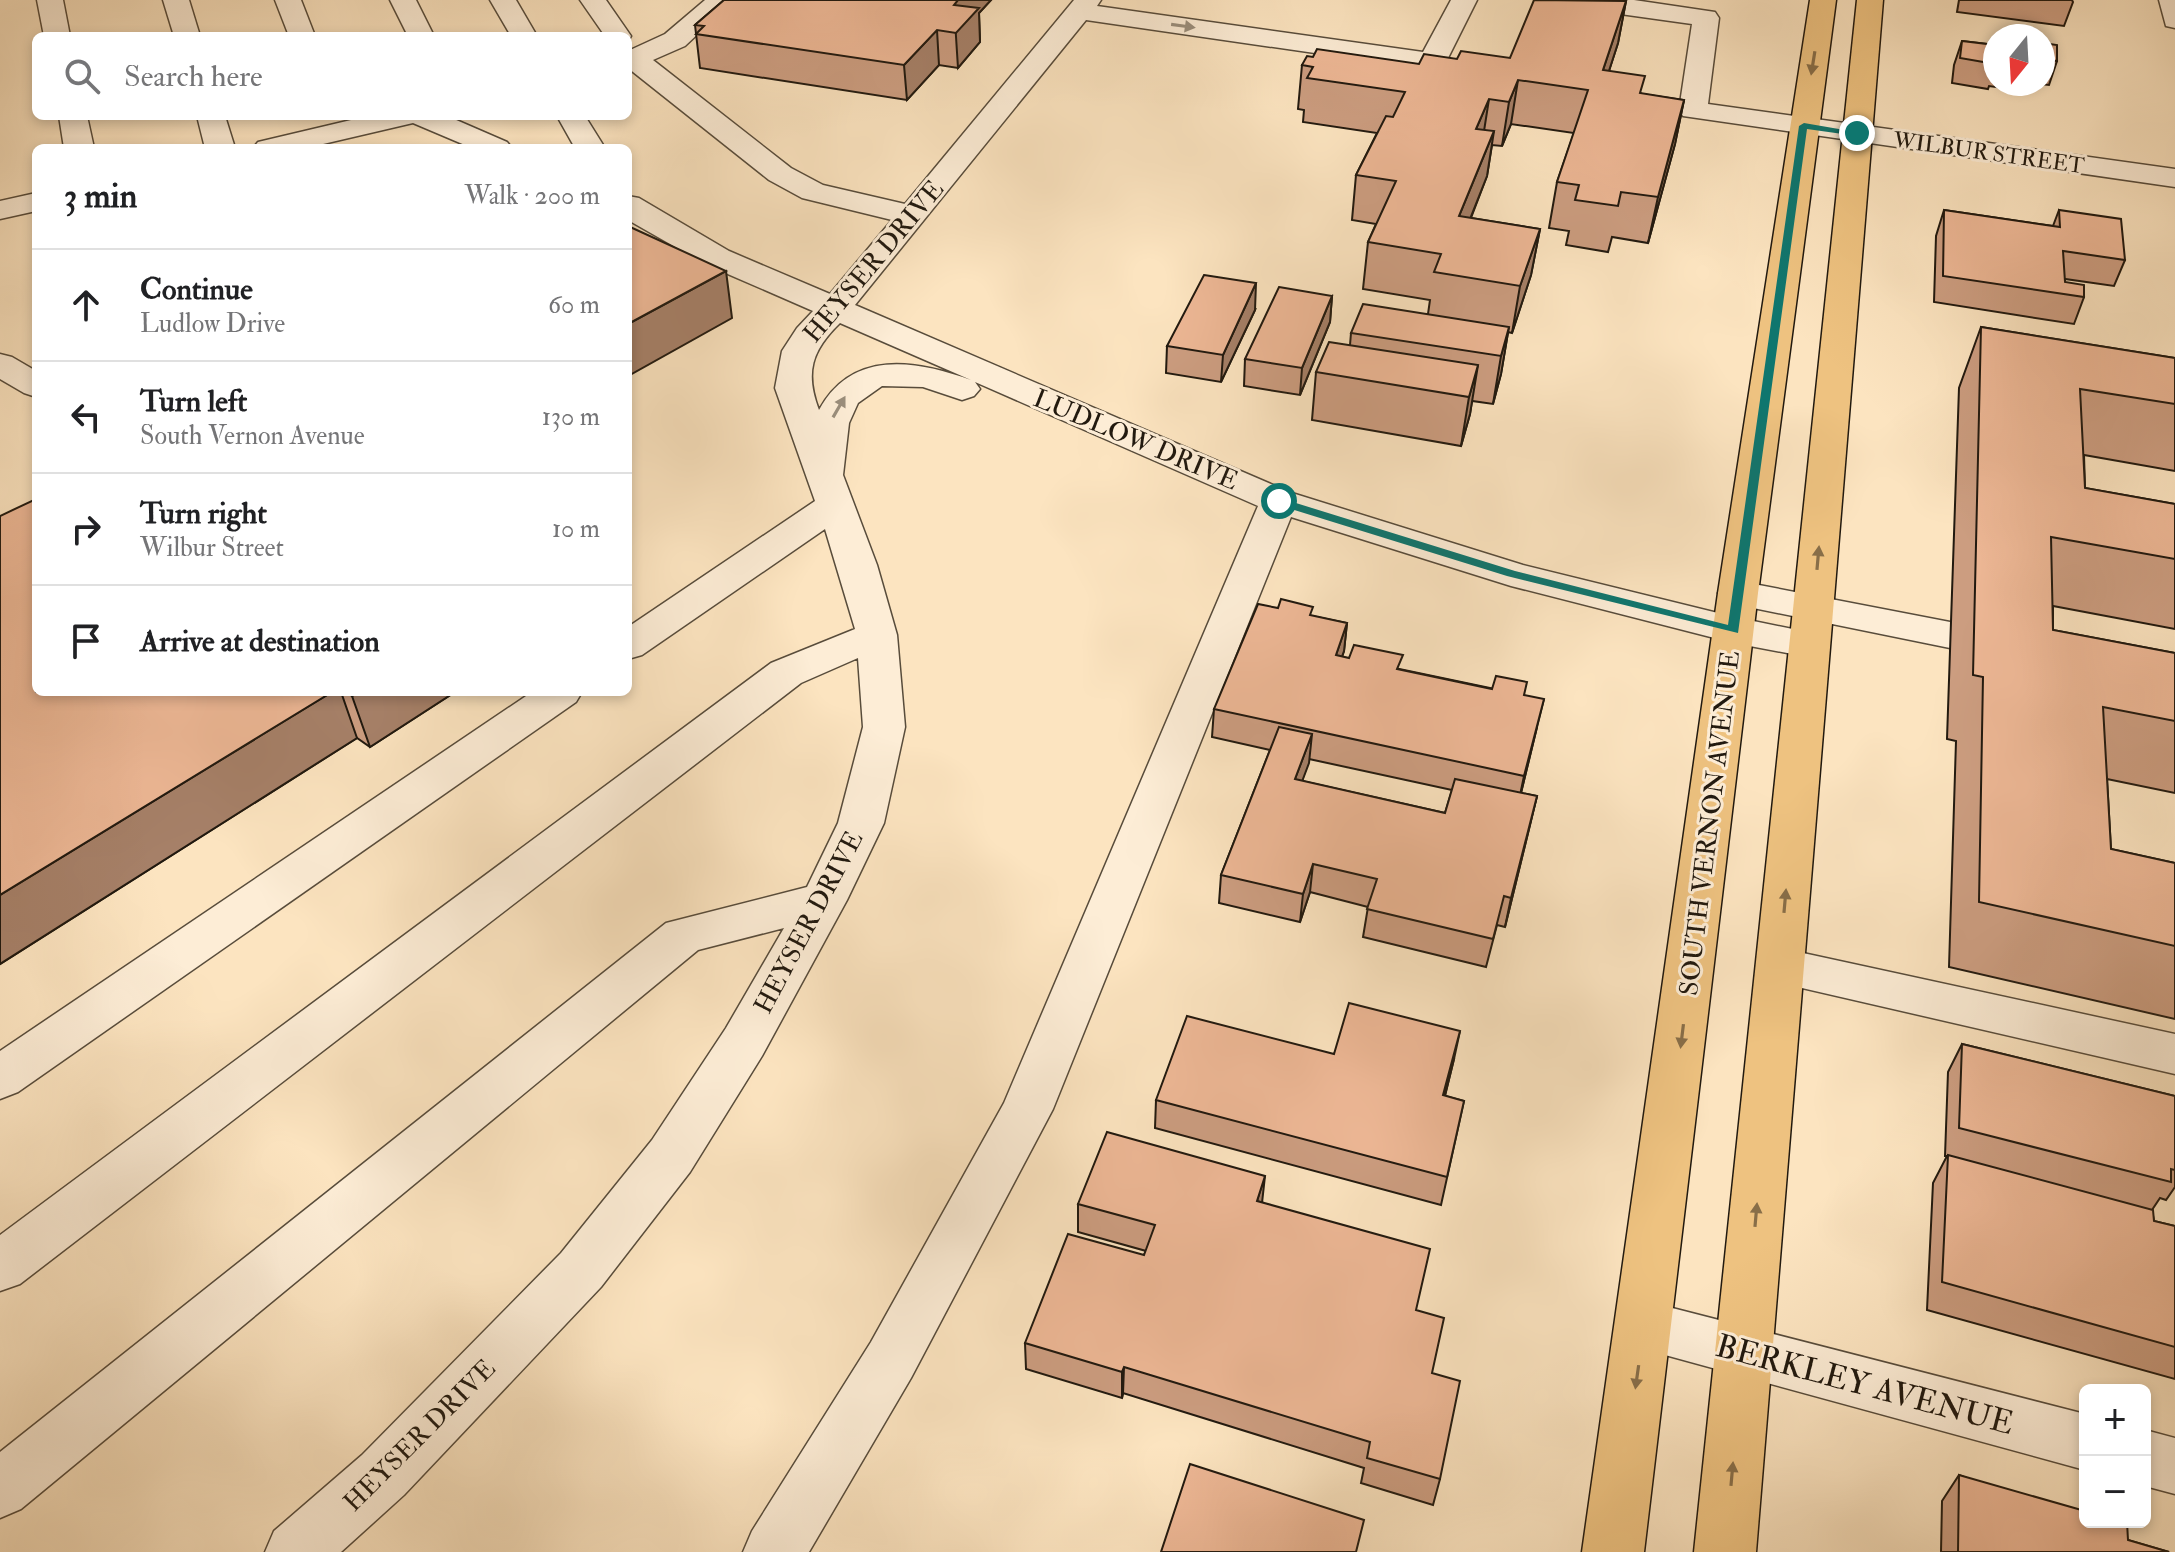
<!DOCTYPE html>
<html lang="en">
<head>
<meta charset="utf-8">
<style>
	:root { --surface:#fff; --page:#f2f2f2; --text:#202124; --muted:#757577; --line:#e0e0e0 }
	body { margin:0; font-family:"IM FELL Double Pica",serif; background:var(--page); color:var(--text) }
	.controls { position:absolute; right:24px; bottom:24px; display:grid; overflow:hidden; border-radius:12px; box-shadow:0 4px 12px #0003 }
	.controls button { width:72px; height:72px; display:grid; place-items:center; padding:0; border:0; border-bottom:2px solid var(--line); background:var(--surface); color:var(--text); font:40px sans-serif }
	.compass { position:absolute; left:1983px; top:24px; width:72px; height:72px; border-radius:50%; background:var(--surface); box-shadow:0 4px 12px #0003; rotate:198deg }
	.stop { position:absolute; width:24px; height:24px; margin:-18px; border:6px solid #0f766e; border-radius:50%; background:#fff }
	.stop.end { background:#0f766e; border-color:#fff; box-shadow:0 2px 8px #0008 }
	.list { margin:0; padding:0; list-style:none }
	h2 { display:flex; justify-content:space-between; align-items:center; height:104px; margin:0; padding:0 32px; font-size:34px }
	h2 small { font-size:26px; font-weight:400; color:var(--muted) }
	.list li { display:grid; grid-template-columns:52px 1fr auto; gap:24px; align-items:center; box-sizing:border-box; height:112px; padding:0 32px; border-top:2px solid var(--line) }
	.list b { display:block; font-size:30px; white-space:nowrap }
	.list p { margin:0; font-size:26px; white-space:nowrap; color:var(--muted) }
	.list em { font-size:26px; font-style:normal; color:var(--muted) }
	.icon { flex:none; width:44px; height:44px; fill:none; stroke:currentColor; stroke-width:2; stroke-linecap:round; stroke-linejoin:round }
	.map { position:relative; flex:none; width:2175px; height:1552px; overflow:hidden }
	.search { position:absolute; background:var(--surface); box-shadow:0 4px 12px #0003; left:32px; top:32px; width:600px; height:88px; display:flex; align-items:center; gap:20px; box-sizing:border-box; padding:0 28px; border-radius:12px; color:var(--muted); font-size:30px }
	.panel { position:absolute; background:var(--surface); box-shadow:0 4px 12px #0003; left:32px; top:144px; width:600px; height:552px; border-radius:12px }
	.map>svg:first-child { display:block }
</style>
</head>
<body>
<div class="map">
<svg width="2175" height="1552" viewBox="0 0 2175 1552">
	<rect width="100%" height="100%" fill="#fce4c0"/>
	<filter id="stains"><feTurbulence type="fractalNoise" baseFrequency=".0025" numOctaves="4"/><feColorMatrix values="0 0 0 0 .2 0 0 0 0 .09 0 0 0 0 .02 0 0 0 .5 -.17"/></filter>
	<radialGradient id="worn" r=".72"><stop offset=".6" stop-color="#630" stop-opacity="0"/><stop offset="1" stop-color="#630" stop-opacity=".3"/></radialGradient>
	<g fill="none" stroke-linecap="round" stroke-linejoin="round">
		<defs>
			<g id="minor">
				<polygon points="37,0 63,0 70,36 44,36"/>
				<polygon points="163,0 189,0 200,36 174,36"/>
				<polygon points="275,0 301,0 315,36 289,36"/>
				<polygon points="390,0 416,0 434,36 408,36"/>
				<polygon points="490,0 516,0 537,36 511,36"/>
				<polygon points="580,0 606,0 631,36 628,41 628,36 605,36"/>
				<path d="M705,0h29l-49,46 -32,14 138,108 32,17 82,19 169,-204h27l-4,6 326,46 28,-52h26l-31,62 -4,6 -10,2 -346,-50 -231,285 437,188 231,72 211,52 88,18 6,9 -6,9 -14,4 -74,-14 -223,-57 -220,-69 -238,592 -142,269 -102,174h-66l9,-21 119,-189 133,-239 254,-597 -283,-124 5,7 -6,7 -12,4 -39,-13 -41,-1 -24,17 -9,20 -6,52 34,90 20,70 8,92 -21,96 -37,77 -85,156 -72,116 -89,115 -197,208 -63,57h-76l9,-21 88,-76 199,-202 91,-113 74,-112 58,-100 -86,22 -677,559 -21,9v-66l666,-529 141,-36 31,-64 25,-96 -5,-69 -57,25 -781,601 -20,7v-56l771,-572 84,-34 -30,-100 -183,126 -14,4v-32l187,-126 -40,-113 7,-37 15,-23 16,-17 -106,-46 -79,-45v-24l11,2 90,53 101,43 62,-74 -90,-22 -33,-18 -141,-112v-17l37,-17zM840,323l131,57c-55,-20 -119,-31 -152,30 -14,-37 -8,-59 21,-87z"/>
				<polygon points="1564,0 1634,0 1715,12 1719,18 1708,104 2175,169 2175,187 1683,116 1679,110 1692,24 1577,8 1568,6"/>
				<polygon points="2159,0 2175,0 2175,28 2166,26"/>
				<polygon points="59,116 87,116 94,148 64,148"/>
				<polygon points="197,116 225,116 235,148 205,148"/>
				<polygon points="368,116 447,116 507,142 512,148 472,148 413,123 306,148 253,148 258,142"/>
				<polygon points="557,116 585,116 605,148 575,148"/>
				<polygon points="36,193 36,211 0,219 0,201"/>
				<polygon points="0,354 12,357 36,371 36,397 24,393 0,379"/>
				<polygon points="1738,581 1950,622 1964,626 1970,635 1964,644 1950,648 1724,602 1718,593 1724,584"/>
				<polygon points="532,692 582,692 576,702 18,1092 0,1099 0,1051"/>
				<polygon points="1780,948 2175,1034 2175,1074 1763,979 1756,966 1763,953"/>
				<polygon points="1645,1301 2085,1414 2085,1470 1625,1344 1617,1326 1625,1308"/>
				<polygon points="2145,1430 2175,1438 2175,1494 2145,1486"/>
			</g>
			<g id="major">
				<polygon points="1810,0 1836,0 1758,593 1644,1552 1582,1552 1718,593"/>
				<polygon points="1857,0 1883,0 1756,1552 1694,1552"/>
			</g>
		</defs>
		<!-- minor casing -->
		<use href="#minor" stroke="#584c3b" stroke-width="3"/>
		<!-- major casing -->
		<use href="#major" stroke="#21190f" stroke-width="3"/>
		<!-- minor -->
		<use href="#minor" fill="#fdedd6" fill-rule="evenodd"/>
		<!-- major -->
		<use href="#major" fill="#eec280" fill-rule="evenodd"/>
	</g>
	<!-- wall -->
	<g fill="#cc9d80" stroke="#21190f" stroke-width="2" fill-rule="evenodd">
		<polygon points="724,0 991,0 979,13 980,42 958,68 939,65 907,100 700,68 695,25"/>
		<polygon points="1959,0 2072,0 2073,2 2064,26 1957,12"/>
		<polygon points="1626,1 1618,43 1609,71 1642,94 1684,100 1675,144 1648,243 1612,237 1608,252 1566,245 1569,231 1549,228 1557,182 1574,133 1511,124 1502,146 1492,145 1487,176 1471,218 1540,229 1531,275 1512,333 1508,332 1501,374 1493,404 1472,401 1470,414 1461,446 1312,420 1316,372 1350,345 1351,333 1428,314 1430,300 1363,289 1368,242 1376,224 1352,220 1356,175 1377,133 1303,122 1304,110 1298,109 1302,65 1419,64 1457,59 1510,58"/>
		<polygon points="1962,41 1995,45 1995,84 2012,84 2010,89 1989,86 1988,89 1952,83 1954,65"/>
		<polygon points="2043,43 2057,61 2049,85 2040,84 2043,84"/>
		<polygon points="1944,210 2053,226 2059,210 2125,260 2114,286 2065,279 2065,282 2084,297 2074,324 1934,302 1936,236"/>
		<polygon points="1332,296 1330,322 1300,395 1244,386 1245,359"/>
		<polygon points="1255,310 1221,382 1166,373 1167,346"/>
		<polygon points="1981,327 2175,358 2175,471 2084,455 2085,488 2175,504 2175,629 2053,606 2053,630 2175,653 2175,793 2107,779 2111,849 2175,863 2175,1019 1949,967 1956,741 1947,739 1959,388"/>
		<polygon points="0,516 36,692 455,692 370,747 357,738 0,964"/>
		<path d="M1312,616l35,7 -3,28 -2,6 182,38 13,32 -16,66 16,3 -32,131 -8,-2 -11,42 -123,-30 5,-30 -58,-15 -10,30 -81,-19 2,-28 49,-125 -58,-13 2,-28zM1309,759l143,31 -7,23 -143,-32z"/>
		<polygon points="1962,1044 2175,1096 2175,1187 2166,1200 2160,1198 2152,1210 2154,1221 2175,1226 2175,1379 1927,1310 1933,1183 1947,1156 1945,1156 1948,1072"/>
		<polygon points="1334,1054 1454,1059 1445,1096 1464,1101 1441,1205 1155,1128 1156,1100"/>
		<polygon points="1262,1202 1416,1310 1432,1373 1440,1479 1433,1505 1361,1483 1364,1468 1123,1393 1122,1398 1026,1369 1025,1343 1144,1255 1146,1251 1078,1232 1078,1204"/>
		<polygon points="1959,1475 2128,1540 2169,1552 1941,1552 1942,1501"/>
	</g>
	<!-- shaded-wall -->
	<g fill="#a68068" stroke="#21190f" stroke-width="2">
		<polygon points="958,0 991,0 979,13 980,42 958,68 954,5"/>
		<polygon points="1626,1 1618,43 1595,114 1603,70"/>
		<polygon points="937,30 939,65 907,100 904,65"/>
		<polygon points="1518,80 1511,124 1502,146 1509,102"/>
		<polygon points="1489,99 1482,144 1476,129"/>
		<polygon points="1684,100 1675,144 1648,243 1658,197"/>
		<polygon points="1494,131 1487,176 1453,262 1459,216"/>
		<polygon points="1540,229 1531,275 1512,333 1520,286"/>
		<polygon points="726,271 732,318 628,376 628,324"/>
		<polygon points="1256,283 1255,310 1221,382 1223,355"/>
		<polygon points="1332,296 1330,322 1300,395 1302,368"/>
		<polygon points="1509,327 1501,374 1493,404 1501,356"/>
		<polygon points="1478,365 1470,414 1461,446 1469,397"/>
		<polygon points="1347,623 1344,651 1332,684 1336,655"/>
		<polygon points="332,692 341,692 357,738 0,964 0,895"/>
		<polygon points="359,692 455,692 370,747 352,696"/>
		<polygon points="1544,699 1537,727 1518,805 1524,776"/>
		<polygon points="1312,734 1309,763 1292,808 1295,779"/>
		<polygon points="1537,796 1530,825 1505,927 1511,898"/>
		<polygon points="1313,864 1310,892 1300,922 1303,894"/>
		<polygon points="1460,1031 1454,1059 1438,1123 1443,1095"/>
		<polygon points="1265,1176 1262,1203 1257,1201"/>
		<polygon points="1124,1367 1123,1393 1122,1398 1122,1372"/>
	</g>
	<!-- building -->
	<g fill="#edb795" stroke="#21190f" stroke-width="2">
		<polygon points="724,0 958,0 954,5 979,8 956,33 937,30 904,65 696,34 704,26 695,25"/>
		<polygon points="1534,0 1626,1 1603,70 1645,76 1640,93 1684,100 1658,197 1621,192 1618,206 1575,200 1579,185 1557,182 1588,90 1518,80 1509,102 1489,99 1476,129 1494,131 1459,216 1540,229 1520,286 1434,272 1441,254 1368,242 1396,181 1356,175 1386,116 1393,117 1405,92 1307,78 1313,67 1302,65 1307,56 1313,57 1317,49 1419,64 1424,54 1457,59 1461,51 1510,58"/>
		<polygon points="1962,41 1995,45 1995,64 1960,58"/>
		<polygon points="2043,43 2057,45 2057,61 2043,59"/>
		<polygon points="1944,210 2060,227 2059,210 2121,219 2125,260 2063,251 2065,282 2084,285 2084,297 1943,276"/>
		<polygon points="628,226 726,271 628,324"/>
		<polygon points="1204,275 1256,283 1223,355 1167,346"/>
		<polygon points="1279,287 1332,296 1302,368 1245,359"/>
		<polygon points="1363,304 1509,327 1501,356 1351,333"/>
		<polygon points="1981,327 2175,358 2175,404 2080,389 2085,488 2175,504 2175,559 2051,537 2053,630 2175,653 2175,721 2103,707 2111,849 2175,863 2175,946 1979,902 1983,677 1973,675"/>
		<polygon points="1329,342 1478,365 1469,397 1316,372"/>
		<polygon points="36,499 36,692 332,692 0,895 0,516"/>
		<polygon points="1281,599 1313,607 1310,615 1347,623 1336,655 1349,658 1354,645 1403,655 1397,669 1492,689 1496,676 1527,682 1524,695 1544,699 1524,776 1214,709 1258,604 1278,608"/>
		<polygon points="346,692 359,692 352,696"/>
		<polygon points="1279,727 1312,734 1295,779 1445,813 1455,779 1537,796 1511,898 1504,896 1493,939 1367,909 1377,879 1313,864 1303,894 1221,875"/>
		<polygon points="1349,1003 1460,1031 1443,1095 1464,1101 1447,1177 1156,1100 1187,1016 1334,1054"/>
		<polygon points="1962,1044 2175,1096 2175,1170 2171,1169 2171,1182 1959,1128"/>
		<polygon points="1107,1132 1265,1176 1257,1201 1430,1249 1416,1310 1444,1318 1432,1373 1460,1381 1440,1479 1367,1458 1370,1442 1124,1367 1122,1372 1025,1343 1068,1234 1144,1255 1155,1225 1078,1204"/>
		<polygon points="1948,1155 2153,1210 2154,1221 2175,1226 2175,1347 1942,1282"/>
		<polygon points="1190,1464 1364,1520 1356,1552 1161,1552"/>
		<polygon points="1959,1475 2085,1511 2085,1522 2127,1522 2128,1540 2169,1552 1958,1552"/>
	</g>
	<!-- one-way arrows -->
	<defs><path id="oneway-solid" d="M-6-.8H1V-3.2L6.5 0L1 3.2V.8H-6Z" transform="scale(2)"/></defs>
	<g fill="#9a8e7c">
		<use href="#oneway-solid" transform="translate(1183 26) rotate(8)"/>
		<use href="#oneway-solid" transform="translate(839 407) rotate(-60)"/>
	</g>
	<g fill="#886e48">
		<use href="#oneway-solid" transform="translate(1813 63) rotate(99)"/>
		<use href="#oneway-solid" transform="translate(1818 558) rotate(-85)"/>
		<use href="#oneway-solid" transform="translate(1785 901) rotate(-85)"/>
		<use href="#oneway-solid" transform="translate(1682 1036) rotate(97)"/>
		<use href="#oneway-solid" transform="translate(1756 1215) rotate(-85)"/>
		<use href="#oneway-solid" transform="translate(1637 1377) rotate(98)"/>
		<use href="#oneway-solid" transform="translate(1732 1474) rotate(-85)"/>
	</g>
	<!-- route -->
	<polygon fill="#0f766e" points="1804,123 1862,133 1857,136 1807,129 1738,633 1507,576 1275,504 1275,499 1283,499 1515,571 1728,625 1799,126"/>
	<g text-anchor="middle" stroke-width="6" stroke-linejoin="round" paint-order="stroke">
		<!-- far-street labels -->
		<g font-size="22" fill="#21190f" stroke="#fdedd6">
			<text transform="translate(1989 152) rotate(8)" y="8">WILBUR STREET</text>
		</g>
		<!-- street labels -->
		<g font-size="26" fill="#21190f" stroke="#fdedd6">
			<text transform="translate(873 261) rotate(-50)" y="9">HEYSER DRIVE</text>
			<text transform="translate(1136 439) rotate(23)" y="9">LUDLOW DRIVE</text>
			<text transform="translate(1709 823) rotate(-83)" y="9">SOUTH VERNON AVENUE</text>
			<text transform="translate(808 922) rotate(-62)" y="9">HEYSER DRIVE</text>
			<text transform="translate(419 1435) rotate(-45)" y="9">HEYSER DRIVE</text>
		</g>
		<!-- near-street labels -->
		<g font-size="32" fill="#21190f" stroke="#fdedd6">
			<text transform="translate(1865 1384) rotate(15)" y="11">BERKLEY AVENUE</text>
		</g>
	</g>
	<rect width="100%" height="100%" filter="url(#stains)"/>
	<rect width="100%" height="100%" fill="url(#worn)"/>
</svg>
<div class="controls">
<button>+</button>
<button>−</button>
</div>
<svg class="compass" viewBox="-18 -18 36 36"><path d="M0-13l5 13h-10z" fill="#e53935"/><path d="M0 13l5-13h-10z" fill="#757577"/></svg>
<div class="stop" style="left:1279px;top:501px"></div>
<div class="stop end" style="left:1857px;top:133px"></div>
<div class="search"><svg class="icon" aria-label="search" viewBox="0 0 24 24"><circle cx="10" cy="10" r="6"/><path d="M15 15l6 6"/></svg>Search here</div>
<section class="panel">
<h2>3 min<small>Walk · 200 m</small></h2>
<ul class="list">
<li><svg class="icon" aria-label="ahead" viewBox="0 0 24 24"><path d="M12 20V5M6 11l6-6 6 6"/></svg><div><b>Continue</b><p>Ludlow Drive</p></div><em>60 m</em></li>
<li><svg class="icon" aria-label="left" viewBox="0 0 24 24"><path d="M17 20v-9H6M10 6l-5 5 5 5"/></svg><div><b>Turn left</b><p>South Vernon Avenue</p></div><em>130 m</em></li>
<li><svg class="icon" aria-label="right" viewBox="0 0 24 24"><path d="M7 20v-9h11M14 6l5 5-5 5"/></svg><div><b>Turn right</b><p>Wilbur Street</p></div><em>10 m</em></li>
<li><svg class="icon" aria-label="arrive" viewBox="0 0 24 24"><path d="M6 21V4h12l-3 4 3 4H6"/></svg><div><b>Arrive at destination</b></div></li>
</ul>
</section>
</div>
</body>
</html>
